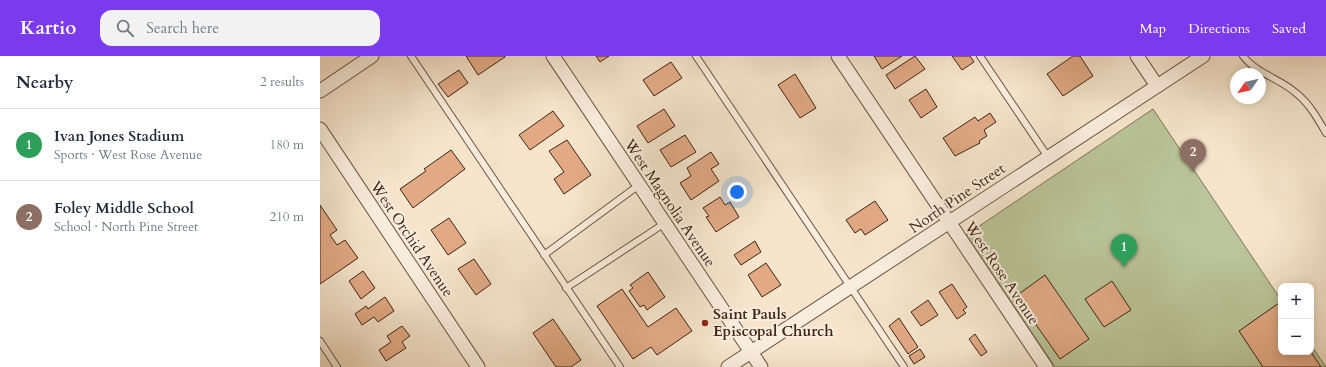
<!DOCTYPE html>
<html lang="en">
<head>
<meta charset="utf-8">
<style>
	:root { --surface:#fff; --page:#f2f2f3; --text:#1f2937; --muted:#747a83; --line:#e0e1e3; --accent:#7c3aed }
	body { margin:0; font-family:Cardo,serif; background:var(--page); color:var(--text) }
	.controls { position:absolute; right:12px; bottom:12px; display:grid; overflow:hidden; border-radius:8px; box-shadow:0 2px 10px #0003 }
	.controls button { width:36px; height:36px; display:grid; place-items:center; padding:0; border:0; border-bottom:1px solid var(--line); background:var(--surface); color:var(--text); font:20px sans-serif }
	.compass { position:absolute; left:910px; top:12px; width:36px; height:36px; border-radius:50%; background:var(--surface); box-shadow:0 2px 10px #0003; rotate:236deg }
	.you { position:absolute; left:417px; top:136px; width:14px; height:14px; margin:-10px; border:3px solid #fff; border-radius:50%; background:#1a73e8; box-shadow:0 0 0 6px #1a73e833 }
	.badge { display:grid; place-items:center; width:26px; height:26px; border-radius:50%; background:var(--accent); color:#fff; font-size:13px; font-weight:700 }
	.pin { position:absolute; translate:-50% -33px; filter:drop-shadow(0 1px 2px #0008) }
	.pin::after { content:''; position:absolute; top:21px; width:14px; height:12px; background:inherit; clip-path:polygon(0 0,100% 0,50% 100%) }
	.list { margin:0; padding:0; list-style:none }
	h2 { display:flex; justify-content:space-between; align-items:center; height:52px; margin:0; padding:0 16px; font-size:17px }
	h2 small { font-size:13px; font-weight:400; color:var(--muted) }
	.list li { display:grid; grid-template-columns:26px 1fr auto; gap:12px; align-items:center; box-sizing:border-box; height:72px; padding:0 16px; border-top:1px solid var(--line) }
	.list b { display:block; font-size:15px; white-space:nowrap }
	.list p { margin:0; font-size:13px; white-space:nowrap; color:var(--muted) }
	.list em { font-size:13px; font-style:normal; color:var(--muted) }
	.icon { flex:none; width:22px; height:22px; fill:none; stroke:currentColor; stroke-width:2; stroke-linecap:round; stroke-linejoin:round }
	.map { position:relative; flex:none; width:1006px; height:311px; overflow:hidden }
	header { display:flex; align-items:center; gap:24px; box-sizing:border-box; height:56px; padding:0 20px; background:var(--accent); color:#fff }
	header strong { font-size:19px }
	nav { display:flex; gap:22px; margin-inline-start:auto; font-size:14px }
	.search { width:280px; height:36px; background:var(--page); display:flex; align-items:center; gap:10px; box-sizing:border-box; padding:0 14px; border-radius:12px; color:var(--muted); font-size:15px }
	main { display:flex }
	aside { flex:1; background:var(--surface) }
	.map>svg:first-child { display:block }
</style>
</head>
<body>
<header>
<strong>Kartio</strong>
<div class="search"><svg class="icon" aria-label="search" viewBox="0 0 24 24"><circle cx="10" cy="10" r="6"/><path d="M15 15l6 6"/></svg>Search here</div>
<nav><a>Map</a><a>Directions</a><a>Saved</a></nav>
</header>
<main>
<aside>
<h2>Nearby<small>2 results</small></h2>
<ul class="list">
<li><span class="badge" style="background:#2e9e5b">1</span><div><b>Ivan Jones Stadium</b><p>Sports · West Rose Avenue</p></div><em>180 m</em></li>
<li><span class="badge" style="background:#8d6e63">2</span><div><b>Foley Middle School</b><p>School · North Pine Street</p></div><em>210 m</em></li>
</ul>
</aside>
<div class="map">
<svg width="1006" height="311" viewBox="0 0 1006 311">
	<rect width="100%" height="100%" fill="#f6e5cc"/>
	<filter id="stains"><feTurbulence type="fractalNoise" baseFrequency=".005" numOctaves="4"/><feColorMatrix values="0 0 0 0 .2 0 0 0 0 .09 0 0 0 0 .02 0 0 0 .5 -.17"/></filter>
	<radialGradient id="worn" r=".72"><stop offset=".6" stop-color="#630" stop-opacity="0"/><stop offset="1" stop-color="#630" stop-opacity=".3"/></radialGradient>
	<!-- green -->
	<polygon fill="#bac599" stroke="#7d7456" points="833,53 961,244 961,296 991,296 991,289 1006,311 735,311 646,179"/>
	<!-- building -->
	<g fill="#e1aa85" stroke="#402414">
		<polygon points="146,0 185,0 185,1 158,19"/>
		<polygon points="276,0 289,0 280,6"/>
		<polygon points="554,0 582,0 562,13"/>
		<polygon points="595,0 605,13 575,33 566,19"/>
		<polygon points="632,0 650,0 654,6 642,14"/>
		<polygon points="753,0 760,0 773,20 743,40 727,18"/>
		<polygon points="351,6 362,22 334,40 323,24"/>
		<polygon points="139,14 148,27 128,41 118,28"/>
		<polygon points="475,18 496,52 480,62 458,29"/>
		<polygon points="606,33 617,51 601,62 589,44"/>
		<polygon points="344,53 355,70 328,87 317,70"/>
		<polygon points="233,55 244,70 210,94 199,79"/>
		<polygon points="670,57 676,66 664,74 667,80 659,85 660,87 635,100 623,82 655,61 658,65"/>
		<polygon points="365,79 376,96 351,111 340,94"/>
		<polygon points="247,84 271,119 244,138 234,123 244,116 229,95"/>
		<polygon points="131,94 145,113 93,152 80,133 106,115 104,113"/>
		<polygon points="391,96 399,108 391,113 399,125 371,144 360,127 371,120 367,112"/>
		<polygon points="400,141 405,149 410,146 419,161 396,176 386,161 389,160 383,152"/>
		<polygon points="555,145 568,164 545,179 541,173 535,177 526,164"/>
		<polygon points="0,149 17,174 10,179 17,189 25,184 38,202 0,228"/>
		<polygon points="129,162 146,187 128,199 111,174"/>
		<polygon points="435,185 441,196 421,209 414,199"/>
		<polygon points="154,203 171,228 156,239 138,213"/>
		<polygon points="446,207 461,229 442,241 428,219"/>
		<polygon points="43,215 55,232 41,243 29,225"/>
		<polygon points="328,216 345,241 327,254 324,249 320,251 309,235 313,232 310,229"/>
		<polygon points="725,219 769,283 740,303 696,240"/>
		<polygon points="792,225 811,254 784,271 765,243"/>
		<polygon points="632,228 647,251 643,254 646,257 637,263 619,236"/>
		<polygon points="302,233 328,271 356,252 372,275 337,299 331,291 313,303 277,250"/>
		<polygon points="65,241 74,255 58,266 54,261 42,269 35,258 46,250 48,253"/>
		<polygon points="608,244 618,259 601,270 591,256"/>
		<polygon points="959,247 961,250 961,296 991,296 1001,311 943,311 919,275"/>
		<polygon points="579,262 598,291 588,298 569,270"/>
		<polygon points="233,263 261,304 251,311 236,311 213,277"/>
		<polygon points="82,270 90,280 82,286 86,292 66,305 59,294 71,286 67,280"/>
		<polygon points="655,278 667,296 661,300 649,283"/>
		<polygon points="600,293 605,301 594,308 589,300"/>
	</g>
	<g fill="none" stroke-linecap="round" stroke-linejoin="round">
		<defs>
			<g id="lane">
				<polyline points="91,0 300,311"/>
				<polyline points="376,0 584,311"/>
				<polyline points="660,0 728,101"/>
				<path d="M923,0c14,18 36,22 53,37 13,10 22,26 30,40"/>
				<polyline points="224,199 319,129"/>
				<polyline points="246,232 345,167"/>
				<polyline points="0,285 17,311"/>
			</g>
			<g id="street">
				<polyline points="233,0 441,311"/>
				<polyline points="518,0 726,311"/>
				<polyline points="817,0 837,30"/>
				<polyline points="0,35 52,0"/>
				<polyline points="0,73 158,311"/>
				<polyline points="408,311 883,0"/>
			</g>
		</defs>
		<!-- lane casing -->
		<use href="#lane" stroke="#6e5442" stroke-width="8"/>
		<!-- street casing -->
		<use href="#street" stroke="#6e5442" stroke-width="15"/>
		<!-- lane -->
		<use href="#lane" stroke="#f9eede" stroke-width="6"/>
		<!-- street -->
		<use href="#street" stroke="#f9eede" stroke-width="13"/>
	</g>
	<!-- markers -->
	<circle fill="#8f2418" stroke="#f9eede" stroke-width="1.5" cx="385" cy="267" r="4"/>
	<g text-anchor="middle" stroke-width="4" stroke-linejoin="round" paint-order="stroke">
		<!-- street labels -->
		<g font-size="15" fill="#402414" stroke="#f9eede">
			<text transform="translate(637 142) rotate(-34)" y="5">North Pine Street</text>
			<text transform="translate(350 147) rotate(56)" y="5">West Magnolia Avenue</text>
			<text transform="translate(92 183) rotate(56)" y="5">West Orchid Avenue</text>
			<text transform="translate(682 217) rotate(56)" y="5">West Rose Avenue</text>
		</g>
		<!-- poi labels -->
		<g font-size="15" font-weight="bold" fill="#402414" stroke="#f9eede" text-anchor="start">
			<text x="393" y="263">Saint Pauls<tspan x="393" dy="17">Episcopal Church</tspan></text>
		</g>
	</g>
	<rect width="100%" height="100%" filter="url(#stains)"/>
	<rect width="100%" height="100%" fill="url(#worn)"/>
</svg>
<div class="controls">
<button>+</button>
<button>−</button>
</div>
<svg class="compass" viewBox="-18 -18 36 36"><path d="M0-13l5 13h-10z" fill="#e53935"/><path d="M0 13l5-13h-10z" fill="#747a83"/></svg>
<div class="you"></div>
<div class="pin badge" style="left:804px;top:211px;background:#2e9e5b">1</div>
<div class="pin badge" style="left:873px;top:116px;background:#8d6e63">2</div>
</div>
</main>
</body>
</html>
